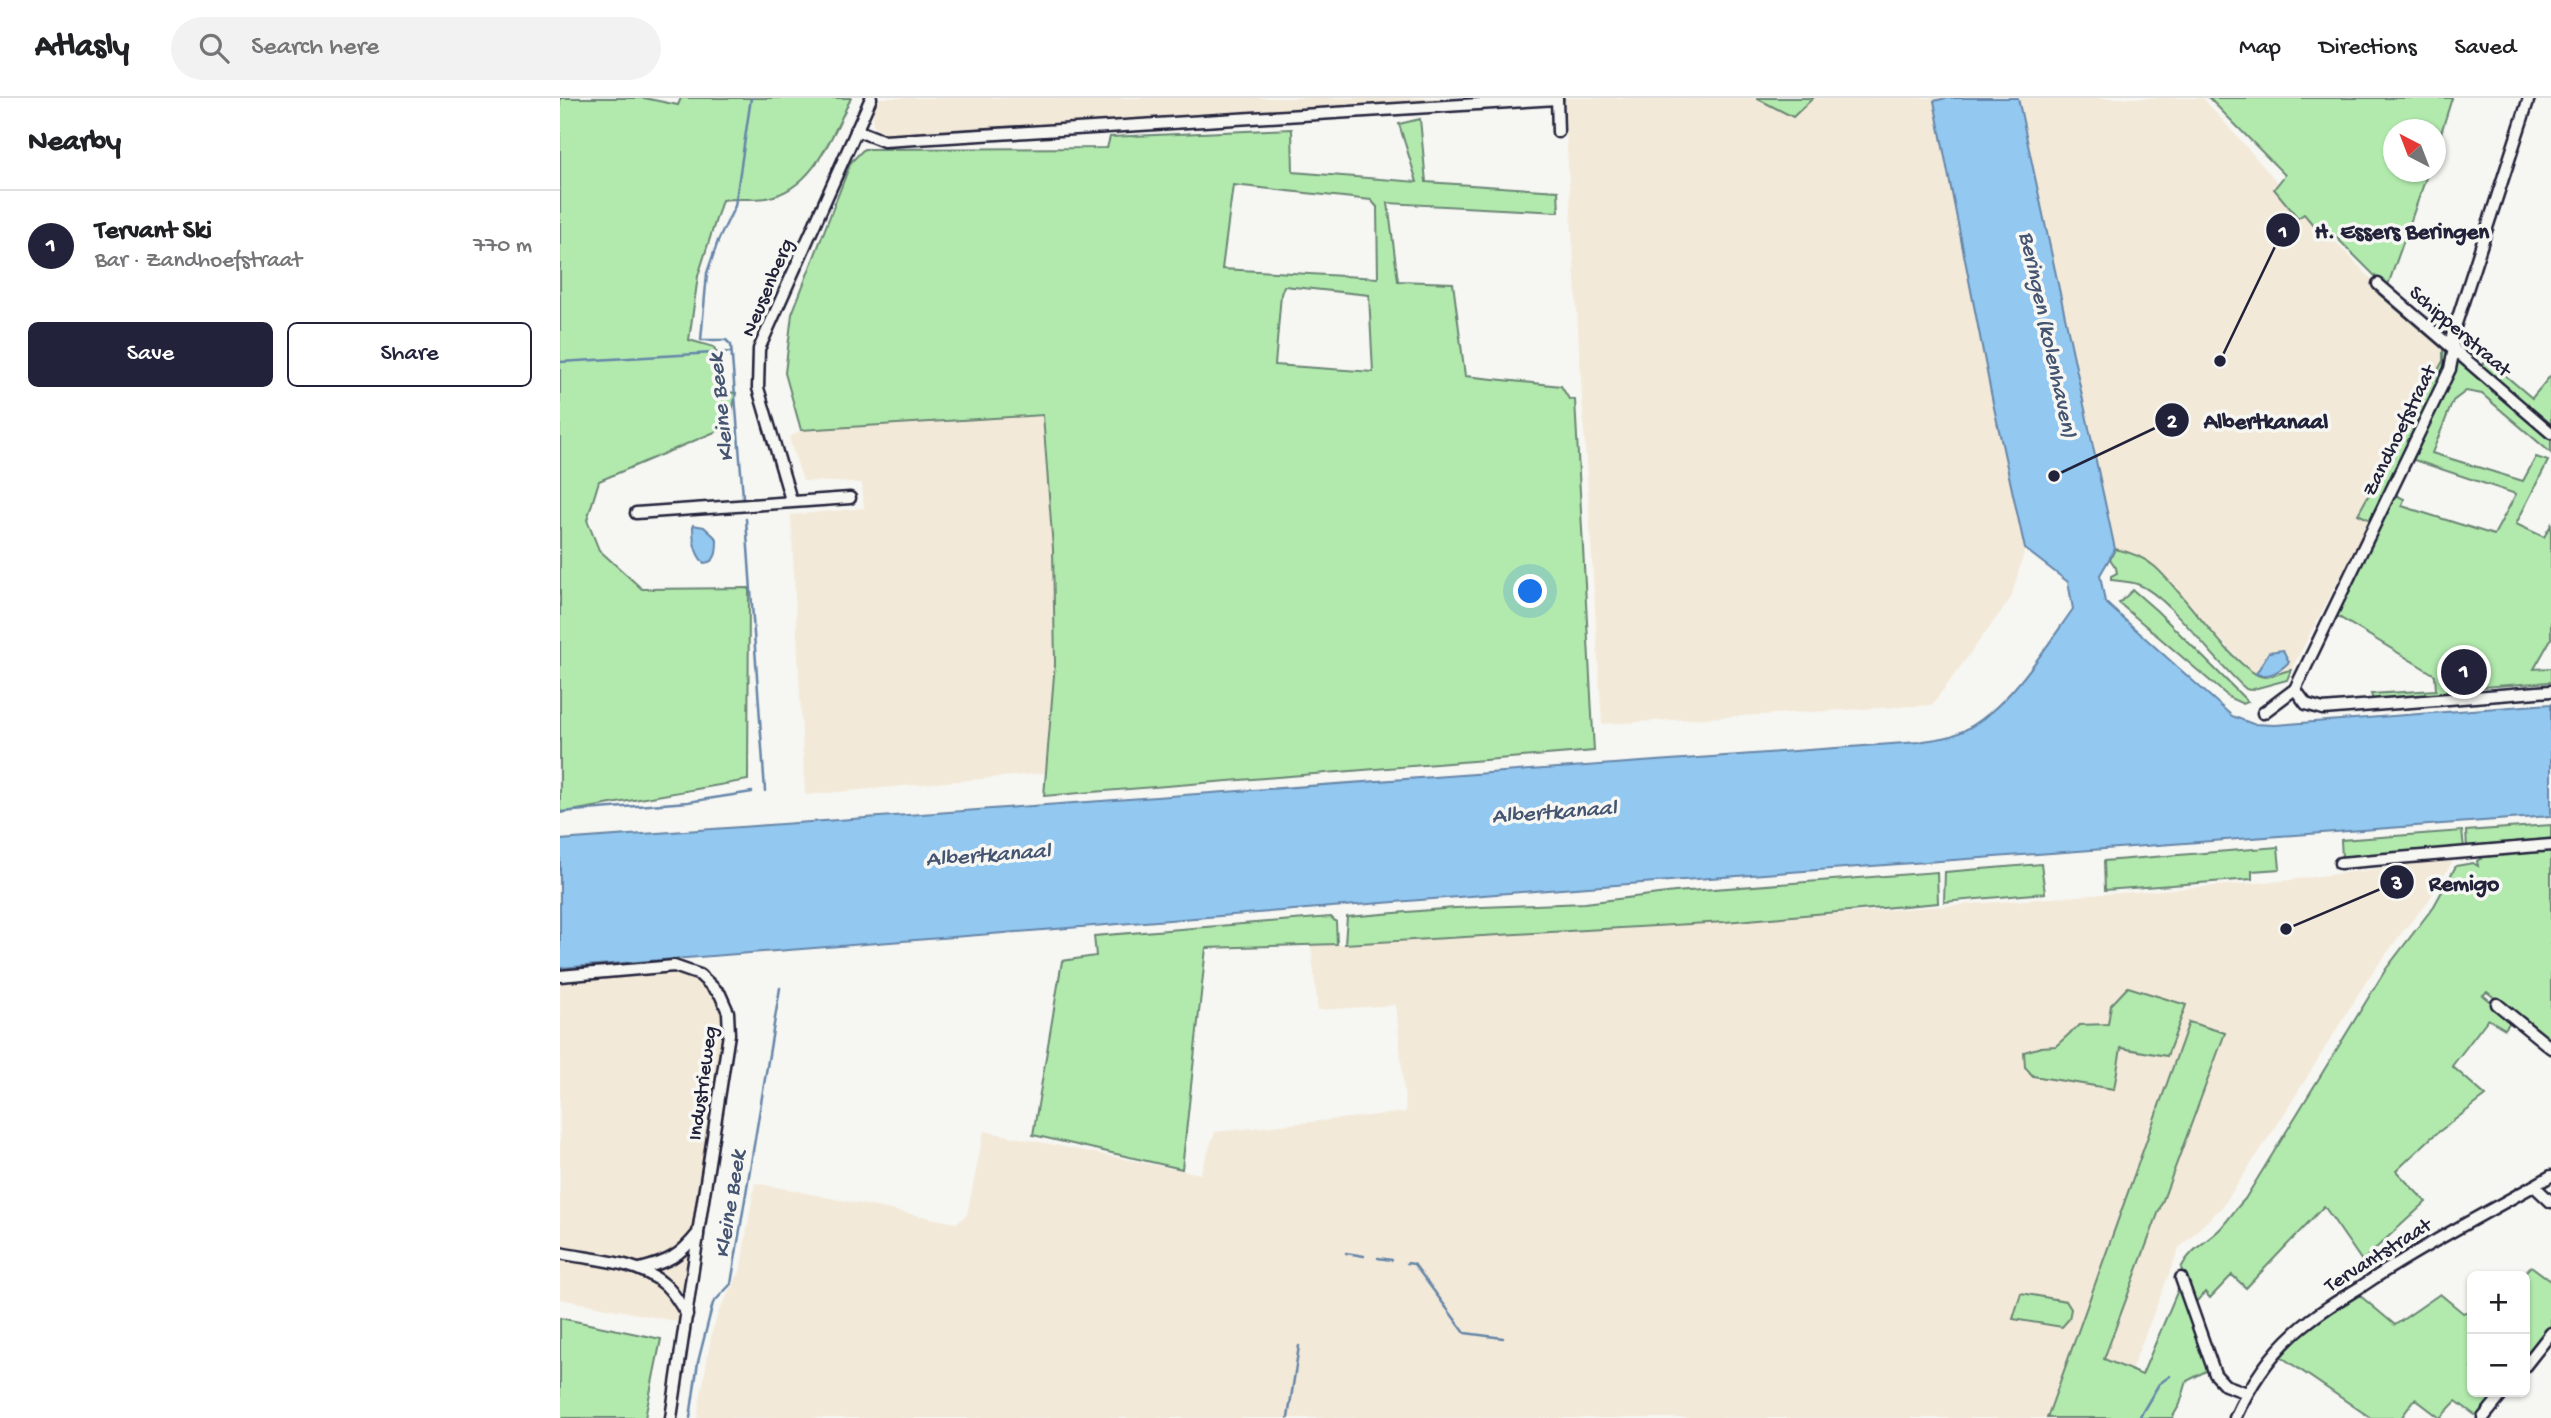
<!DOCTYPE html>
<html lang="en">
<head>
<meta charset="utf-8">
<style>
	:root { --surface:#fff; --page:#f2f2f2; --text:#202124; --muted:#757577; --line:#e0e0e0; --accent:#22223b }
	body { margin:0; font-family:"Gochi Hand",sans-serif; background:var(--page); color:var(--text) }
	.controls { position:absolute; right:21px; bottom:21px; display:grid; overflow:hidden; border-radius:10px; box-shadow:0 2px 5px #0004 }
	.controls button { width:63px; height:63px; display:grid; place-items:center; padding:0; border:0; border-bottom:2px solid var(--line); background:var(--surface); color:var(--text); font:35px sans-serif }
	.compass { position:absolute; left:1823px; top:21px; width:63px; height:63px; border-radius:50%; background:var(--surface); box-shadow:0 2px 5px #0004; rotate:318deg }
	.you { position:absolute; left:971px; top:494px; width:24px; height:24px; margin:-18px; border:5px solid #fff; border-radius:50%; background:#1a73e8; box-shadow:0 0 0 10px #1a73e833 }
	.badge { display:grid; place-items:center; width:46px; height:46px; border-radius:50%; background:var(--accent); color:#fff; font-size:23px; font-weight:700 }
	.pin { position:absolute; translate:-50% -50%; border:4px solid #fff; box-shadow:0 2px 7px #0006 }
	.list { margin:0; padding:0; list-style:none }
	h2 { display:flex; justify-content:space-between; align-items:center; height:91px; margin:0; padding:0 28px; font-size:30px }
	h2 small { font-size:23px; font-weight:400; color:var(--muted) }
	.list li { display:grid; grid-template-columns:46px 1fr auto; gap:21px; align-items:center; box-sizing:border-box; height:112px; padding:0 28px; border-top:2px solid var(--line) }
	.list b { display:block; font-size:26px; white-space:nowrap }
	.list p { margin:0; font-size:23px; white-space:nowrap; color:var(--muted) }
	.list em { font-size:23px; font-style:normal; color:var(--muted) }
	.actions { display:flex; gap:14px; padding:21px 28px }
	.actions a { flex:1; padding:16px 0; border:2px solid var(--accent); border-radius:10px; text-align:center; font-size:24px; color:var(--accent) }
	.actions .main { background:var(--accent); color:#fff }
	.icon { flex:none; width:38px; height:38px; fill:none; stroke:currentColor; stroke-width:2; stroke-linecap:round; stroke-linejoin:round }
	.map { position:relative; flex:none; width:1991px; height:1320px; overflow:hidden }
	header { display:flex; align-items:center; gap:42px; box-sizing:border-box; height:98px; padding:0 35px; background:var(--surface); border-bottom:2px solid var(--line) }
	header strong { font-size:33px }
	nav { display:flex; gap:38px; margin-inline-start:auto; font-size:24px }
	.search { width:490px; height:63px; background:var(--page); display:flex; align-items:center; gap:18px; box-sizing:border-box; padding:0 24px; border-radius:38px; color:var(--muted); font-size:26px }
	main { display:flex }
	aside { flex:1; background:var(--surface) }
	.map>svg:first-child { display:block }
</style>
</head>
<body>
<header>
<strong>Atlasly</strong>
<div class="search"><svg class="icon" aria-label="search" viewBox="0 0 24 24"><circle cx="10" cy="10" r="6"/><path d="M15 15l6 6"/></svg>Search here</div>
<nav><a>Map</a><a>Directions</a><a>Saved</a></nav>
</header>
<main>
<aside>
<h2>Nearby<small></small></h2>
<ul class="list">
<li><span class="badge">1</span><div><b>Tervant Ski</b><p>Bar · Zandhoefstraat</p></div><em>770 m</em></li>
</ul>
<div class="actions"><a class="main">Save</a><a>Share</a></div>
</aside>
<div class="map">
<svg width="1991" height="1320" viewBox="0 0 1991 1320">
	<rect width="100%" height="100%" fill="#f6f6f2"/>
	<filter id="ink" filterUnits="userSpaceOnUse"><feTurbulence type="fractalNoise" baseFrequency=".0143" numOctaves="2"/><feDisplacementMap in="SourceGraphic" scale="14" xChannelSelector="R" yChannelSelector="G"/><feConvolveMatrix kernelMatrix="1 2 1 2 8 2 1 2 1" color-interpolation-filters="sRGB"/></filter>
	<g filter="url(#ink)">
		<!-- built -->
		<g fill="#f3e9d8">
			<polygon points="317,0 929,0 331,38 323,36 313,26 313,11"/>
			<polygon points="1004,0 1196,0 1233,19 1253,0 1386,0 1374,3 1433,305 1465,451 1451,500 1372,607 1042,626"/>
			<polygon points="1458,0 1643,0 1718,85 1714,91 1739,120 1744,116 1766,142 1770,138 1822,192 1819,196 1883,251 1883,263 1799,416 1810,422 1731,572 1705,579 1693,575 1575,455 1555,451"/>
			<polygon points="483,317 493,451 495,565 485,675 245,697 231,417 304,410 302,385 243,383 229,340 241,332"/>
			<polygon points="1894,761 1867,805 1844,832 1809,879 1721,1021 1663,1108 1619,1150 1571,1273 1544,1262 1665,935 1629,924 1487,1320 137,1320 152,1234 159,1213 180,1174 195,1085 396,1125 407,1117 424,1033 640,1076 655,1034 846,1014 836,907 758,912 751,848 1165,824 1722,783"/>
			<polygon points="119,861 143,873 157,885 173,910 175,926 120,1224 0,1201 0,870"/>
		</g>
		<!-- green -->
		<g fill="#b2eaad" stroke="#6a8674" stroke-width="2" fill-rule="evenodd">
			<path d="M0,0h84l34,7 3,-7h170c-19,38 -38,92 -85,100 -15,2 -30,0 -44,2l-24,76 -9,64 25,7 7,17 -4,27 19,2 -7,33 -130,55 -12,39 12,30 43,39 107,-1 -1,192 -188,33z"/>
			<polygon points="1196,0 1253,0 1233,19"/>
			<polygon points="1649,0 1892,0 1876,51 1876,32 1834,32 1834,74 1868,74 1827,190 1773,136 1766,142 1744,116 1738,120 1714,91 1725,77"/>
			<path d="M860,21l6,63 132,9 1,21 -171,-9 10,78 55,2 12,93 96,10 8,13 6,1 19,351 -550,45 11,-133 -2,-114 -10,-134 -242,15 -16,-57 7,-59 59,-152 13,-13 243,-1 3,-11 182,-8 1,43 124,10 -18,-58zM673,87l138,15 6,7 1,71 -156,-9zM724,188l85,9 4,77 -98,-7 6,-71z"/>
			<polygon points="1822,192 1918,272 1927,262 1972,300 1991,277 1991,355 1922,296 1906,293 1893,303 1872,355 1963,383 1976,359 1988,363 1956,426 1984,439 1991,427 1991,541 1974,571 1991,570 1991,584 1922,589 1917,559 1884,564 1887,600 1814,604 1811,596 1876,592 1875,577 1774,516 1834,396 1844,401 1842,408 1934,437 1956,396 1842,358 1810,422 1798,416 1883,263 1883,251 1819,196"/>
			<path d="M1555,451c15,3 27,7 39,17 24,19 84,110 111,111 8,0 18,-6 26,-7l-4,10 -37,10 -4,-1c-30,-25 -76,-93 -109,-105 -8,-3 -18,-3 -26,-4v-4l6,-3 -1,-5 -6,-9z"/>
			<polygon points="1573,492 1597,513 1688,604 1683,606 1670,600 1559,505"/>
			<polygon points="1991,727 1991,743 1907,750 1906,733"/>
			<polygon points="1902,733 1904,750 1782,760 1781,742"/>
			<polygon points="1718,749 1720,771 1692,773 1692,781 1545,792 1544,763"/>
			<path d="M1991,750v195l-64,-51 -4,3 12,10 -1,4 16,13 -5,7 -17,-10 -36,47 34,30 -54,41 -36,34 30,31 -64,59 -38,-55 -78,82 -14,-13 -22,23 -5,-6 -9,10 -15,-34c9,-19 25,-25 39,-39 9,-10 16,-21 25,-30l141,-230 48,-63 22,-40 17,-3 5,3 -1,-5 16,-9z"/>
			<polygon points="1481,766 1485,795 1384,804 1385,774"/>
			<polygon points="1377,774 1378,805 1165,824 785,846 787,819 895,810 1025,805 1115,794"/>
			<polygon points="771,819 776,824 777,846 646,850 622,1071 473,1037 502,863 536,858 534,838"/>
			<polygon points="1568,889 1626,907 1607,958 1561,950 1554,991 1473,978 1465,969 1464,954 1481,949 1496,948 1519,927 1548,926 1551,907"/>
			<polygon points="1629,924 1665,935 1544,1261 1582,1277 1620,1187 1648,1272 1627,1283 1620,1306 1612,1320 1487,1320"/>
			<polygon points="1971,1168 1991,1183 1991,1229 1965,1262 1965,1178 1961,1178"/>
			<polygon points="1461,1195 1506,1203 1511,1211 1509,1221 1502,1229 1453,1221"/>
			<polygon points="1798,1196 1835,1227 1880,1196 1903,1215 1912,1212 1912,1294 1940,1294 1919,1320 1896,1303 1880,1320 1855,1301 1841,1320 1811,1320 1720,1258 1746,1233"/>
			<polygon points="0,1220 101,1241 85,1320 0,1320"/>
		</g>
		<!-- water -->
		<g fill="#93c8f0" stroke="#6686a8" stroke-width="2">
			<path d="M1386,0h72l97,451 -15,26 5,27 127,114 21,8 22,1 276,-21v112l-1003,74 -988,78v-128l1359,-98c10,-2 22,-3 32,-6 51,-17 92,-85 122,-127l-5,-27 -43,-33 -32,-146 -59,-302z"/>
			<path d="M133,427l11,2 13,12c0,12 0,23 -13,24 -10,-10 -11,-24 -11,-38z"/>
			<path d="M1723,552l6,12c-9,9 -19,16 -33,12l13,-22z"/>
		</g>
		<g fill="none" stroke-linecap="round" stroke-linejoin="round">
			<!-- stream -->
			<g stroke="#6686a8" stroke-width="2.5">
				<polyline points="0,264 171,254"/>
				<polyline points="183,399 171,247 166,242 141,242 147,175 158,143 175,108 191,0"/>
				<polyline points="186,421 205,693"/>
				<polyline points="0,714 128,704 192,694"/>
				<polyline points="786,1155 804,1158"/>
				<polyline points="818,1160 832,1162"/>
				<polyline points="847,1165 854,1166 905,1235 943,1240"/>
				<polyline points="130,1320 138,1264 153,1205 171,1186 220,890"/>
				<polyline points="728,1320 739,1248"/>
				<polyline points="1579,1320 1599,1286 1610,1278"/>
			</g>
			<defs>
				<g id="minor">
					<polyline points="997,0 998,34"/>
					<polyline points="296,32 324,43 997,1"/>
					<polyline points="1818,186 1991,335"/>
					<polyline points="231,402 198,290 199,251 311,0"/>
					<polyline points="76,415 290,400"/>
					<polyline points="1735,591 1746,606 1763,611 1991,593"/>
					<polyline points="1703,615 1735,591 1890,271 1894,250 1891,242 1893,235 1969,0"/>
					<polyline points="1780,765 1991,747"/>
					<path d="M0,878l114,-10 26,9 20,19 8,18 1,22 -31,199c-18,23 -30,29 -58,36"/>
					<polyline points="1937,906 1991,950"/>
					<polyline points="1974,1088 1991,1104"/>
					<path d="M0,1155c33,7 78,8 104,31 10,8 16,20 23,31"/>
					<polyline points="1621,1180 1655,1276 1665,1287 1687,1295"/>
					<polyline points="1965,1268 1991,1235"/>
					<polyline points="111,1320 138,1137"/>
					<path d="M1675,1320c15,-33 34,-62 61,-86 20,-18 43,-32 66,-46 61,-41 125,-73 189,-110"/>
					<polyline points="1923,1320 1944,1294"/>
				</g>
			</defs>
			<!-- minor casing -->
			<use href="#minor" stroke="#22223b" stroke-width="15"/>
			<!-- minor -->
			<use href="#minor" stroke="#f6f6f2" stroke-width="10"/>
		</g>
	</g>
	<g text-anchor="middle" stroke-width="7" stroke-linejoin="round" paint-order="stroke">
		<!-- street labels -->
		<g font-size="21" fill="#22223b" stroke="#f6f6f2">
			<text transform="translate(206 189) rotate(-67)" y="7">Neusenberg</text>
			<text transform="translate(1901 232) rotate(41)" y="7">Schipperstraat</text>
			<text transform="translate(1838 332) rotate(-64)" y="7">Zandhoefstraat</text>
			<text transform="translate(141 985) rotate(-82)" y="7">Industrieweg</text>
			<text transform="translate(1817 1156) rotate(-32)" y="7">Tervantstraat</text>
		</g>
		<!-- water labels -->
		<g font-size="23" font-style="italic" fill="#445471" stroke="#f6f6f2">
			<text transform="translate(1490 236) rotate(78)" y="8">Beringen (kolenhaven)</text>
			<text transform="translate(159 310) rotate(-96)" y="8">Kleine Beek</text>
			<text transform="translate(994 712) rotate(-4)" y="8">Albertkanaal</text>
			<text transform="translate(428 755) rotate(-4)" y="8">Albertkanaal</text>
			<text transform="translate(168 1106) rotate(-81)" y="8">Kleine Beek</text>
		</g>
	</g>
	<!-- callouts -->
	<path fill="none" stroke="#22223b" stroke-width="2.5" d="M1660 263L1723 132M1494 378L1612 322M1726 831L1837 784"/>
	<g fill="#22223b" stroke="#f6f6f2" stroke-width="2.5">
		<circle cx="1660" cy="263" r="7"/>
		<circle cx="1494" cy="378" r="7"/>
		<circle cx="1726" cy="831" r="7"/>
		<circle cx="1723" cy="132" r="18"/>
		<circle cx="1612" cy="322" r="18"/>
		<circle cx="1837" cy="784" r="18"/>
	</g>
	<g font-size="21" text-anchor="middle" font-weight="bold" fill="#fff">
		<text x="1723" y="139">1</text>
		<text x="1612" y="329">2</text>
		<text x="1837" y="791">3</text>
	</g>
	<g font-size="23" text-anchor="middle" font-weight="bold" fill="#22223b" stroke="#f6f6f2" stroke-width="7" stroke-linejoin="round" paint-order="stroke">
		<text x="1842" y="140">H. Essers Beringen</text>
		<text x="1706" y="330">Albertkanaal</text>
		<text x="1904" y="792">Remigo</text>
	</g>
</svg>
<div class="controls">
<button>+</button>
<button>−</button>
</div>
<svg class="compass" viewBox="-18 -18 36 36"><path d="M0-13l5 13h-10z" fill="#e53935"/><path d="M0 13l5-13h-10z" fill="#757577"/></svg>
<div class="you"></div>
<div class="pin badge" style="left:1904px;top:574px">1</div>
</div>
</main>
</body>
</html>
